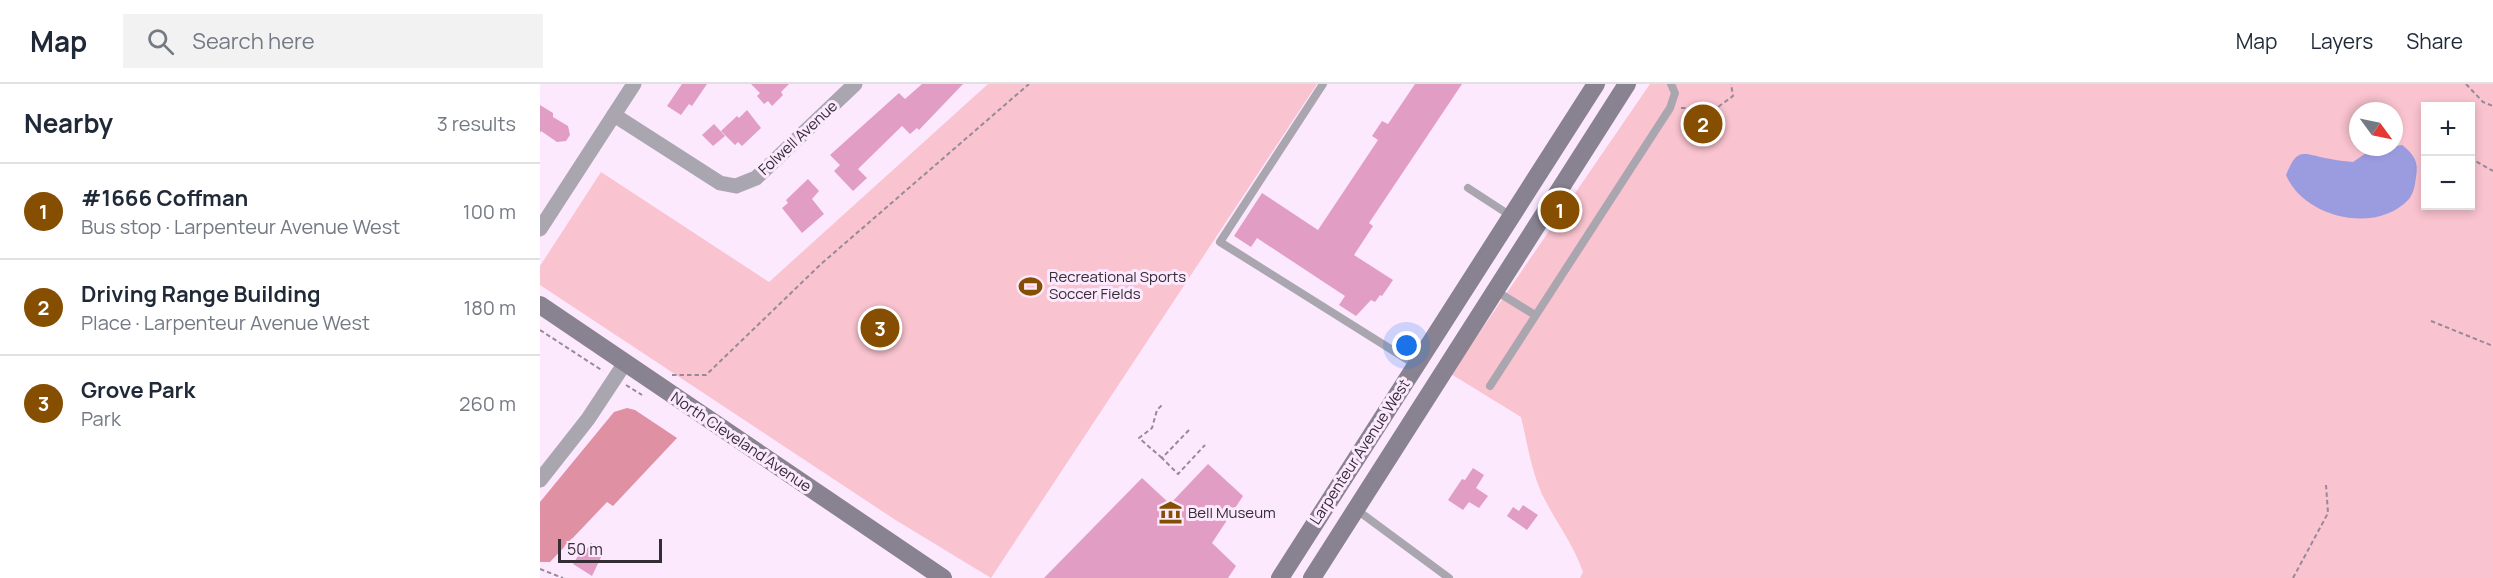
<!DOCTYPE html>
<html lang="en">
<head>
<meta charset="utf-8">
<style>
	:root { --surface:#fff; --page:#f2f2f3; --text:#1f2937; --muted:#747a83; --line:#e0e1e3; --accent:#854e00 }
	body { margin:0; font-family:Manrope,sans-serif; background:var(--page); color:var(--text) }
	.controls { position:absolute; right:18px; top:18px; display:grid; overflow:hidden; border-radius:0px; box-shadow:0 3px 9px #0003 }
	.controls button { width:54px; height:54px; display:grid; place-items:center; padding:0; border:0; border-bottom:2px solid var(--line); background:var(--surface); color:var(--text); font:30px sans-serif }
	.compass { position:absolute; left:1809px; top:18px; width:54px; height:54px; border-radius:50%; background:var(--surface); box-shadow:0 3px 9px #0003; rotate:123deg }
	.scale { position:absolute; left:18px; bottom:15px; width:104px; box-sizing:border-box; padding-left:6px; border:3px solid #342d35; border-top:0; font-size:16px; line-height:21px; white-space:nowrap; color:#342d35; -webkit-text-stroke:4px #fce9fe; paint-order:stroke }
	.you { position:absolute; left:867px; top:262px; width:21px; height:21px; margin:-15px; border:4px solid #fff; border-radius:50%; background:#1a73e8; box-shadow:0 0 0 9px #1a73e833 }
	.badge { display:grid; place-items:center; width:39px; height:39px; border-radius:50%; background:var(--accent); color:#fff; font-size:20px; font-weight:700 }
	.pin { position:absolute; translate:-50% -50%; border:3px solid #fff; box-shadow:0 2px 6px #0006 }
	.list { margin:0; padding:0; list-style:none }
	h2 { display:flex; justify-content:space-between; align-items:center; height:78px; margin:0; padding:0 24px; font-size:26px }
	h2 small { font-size:20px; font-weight:400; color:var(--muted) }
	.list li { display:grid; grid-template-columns:39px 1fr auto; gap:18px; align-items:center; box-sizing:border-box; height:96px; padding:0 24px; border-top:2px solid var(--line) }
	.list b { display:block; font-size:22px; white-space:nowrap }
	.list p { margin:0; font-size:20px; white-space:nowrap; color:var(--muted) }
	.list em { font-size:20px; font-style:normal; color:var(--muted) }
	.icon { flex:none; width:33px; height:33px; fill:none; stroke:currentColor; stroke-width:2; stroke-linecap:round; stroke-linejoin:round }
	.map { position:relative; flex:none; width:1953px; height:494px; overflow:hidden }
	header { display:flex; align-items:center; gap:36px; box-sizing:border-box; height:84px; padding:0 30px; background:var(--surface); border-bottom:2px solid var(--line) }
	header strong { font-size:28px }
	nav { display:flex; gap:33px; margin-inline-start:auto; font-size:21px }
	.search { width:420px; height:54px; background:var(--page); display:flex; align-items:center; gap:15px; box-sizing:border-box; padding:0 21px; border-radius:0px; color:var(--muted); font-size:22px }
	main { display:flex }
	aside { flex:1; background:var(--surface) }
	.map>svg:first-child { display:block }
</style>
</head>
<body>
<header>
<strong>Map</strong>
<div class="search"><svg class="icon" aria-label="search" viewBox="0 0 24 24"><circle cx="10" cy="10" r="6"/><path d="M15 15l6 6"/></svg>Search here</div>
<nav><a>Map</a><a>Layers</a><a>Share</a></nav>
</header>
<main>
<aside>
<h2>Nearby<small>3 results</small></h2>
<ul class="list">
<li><span class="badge">1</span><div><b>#1666 Coffman</b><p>Bus stop · Larpenteur Avenue West</p></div><em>100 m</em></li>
<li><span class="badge">2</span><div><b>Driving Range Building</b><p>Place · Larpenteur Avenue West</p></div><em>180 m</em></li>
<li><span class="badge">3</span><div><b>Grove Park</b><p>Park</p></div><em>260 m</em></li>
</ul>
</aside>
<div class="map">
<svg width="1953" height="494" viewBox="0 0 1953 494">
	<rect width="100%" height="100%" fill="#fce9fe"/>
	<!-- green -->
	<g fill="#f9c3cf" fill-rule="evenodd">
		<polygon points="448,0 777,0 451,494 354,435 0,201 0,182 61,88 229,198"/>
		<path d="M1110,0h843v494h-913l3,-6c-10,-28 -23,-44 -37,-70 -14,-26 -18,-56 -25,-85l-70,-43zM1886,22h44v100h-44zM1818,27h36v36h-36z"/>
	</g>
	<!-- forest -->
	<polygon fill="#df90a3" points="87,324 95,326 137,354 73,422 67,418 10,478 0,478 0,418 74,328"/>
	<!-- water -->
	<path fill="#9a9cdf" d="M1862,61c12,9 17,17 14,32 -1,7 -2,16 -7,22 -33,36 -105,19 -123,-24 11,-26 14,-23 39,-17 9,2 18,3 28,4l16,-11z"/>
	<!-- building -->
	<g fill="#e29dc5">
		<polygon points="142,0 167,0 152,22 149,20 141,31 127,22"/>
		<polygon points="211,0 249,0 241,8 243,11 232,22 228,17 224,20 217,12 220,9"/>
		<polygon points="382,0 423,0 379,46 377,44 370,50 362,42 318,85 327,94 313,107 294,87 300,81 290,71 359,9 365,15"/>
		<polygon points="875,0 922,0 829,139 833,142 814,171 853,196 842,212 840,211 835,218 831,216 816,232 799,221 805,212 717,154 711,163 694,152 722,109 778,146 838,56 832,52 842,37 848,40"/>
		<polygon points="0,21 13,29 13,33 28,42 30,51 26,57 17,58 1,47 0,49"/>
		<polygon points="207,26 221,44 202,62 198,58 195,61 181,47 197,32 199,34"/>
		<polygon points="1151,28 1176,30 1175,52 1150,51"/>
		<polygon points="174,40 185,52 173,62 162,51"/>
		<polygon points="268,95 279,107 272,115 284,130 262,149 242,124 248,119 246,116"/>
		<polygon points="668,380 703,412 672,459 696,482 688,494 504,494 602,394 630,420"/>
		<polygon points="933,384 944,391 936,404 948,412 939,424 929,418 923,426 908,416 922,395 925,396"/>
		<polygon points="983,421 998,431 987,446 967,432 973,423 979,427"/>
		<polygon points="51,459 64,467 52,492 33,480 41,467 44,469"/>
	</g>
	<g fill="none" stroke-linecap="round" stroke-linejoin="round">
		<!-- path -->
		<g stroke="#978a98" stroke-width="2" stroke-dasharray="4.5 3" stroke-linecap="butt">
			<polyline points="1926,0 1943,18 1953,22"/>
			<polyline points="1141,24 1178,23 1193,12 1191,0"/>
			<polyline points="1930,74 1953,87"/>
			<polyline points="1891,237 1953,262"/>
			<polyline points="0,246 63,287"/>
			<polyline points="132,291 166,291 281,180 489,0"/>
			<polyline points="86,301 102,311"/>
			<polyline points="649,346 622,374 638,390 665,361"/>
			<polyline points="622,374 599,354 612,344 617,326 622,321"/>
			<polyline points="0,485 23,494"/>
			<polyline points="1753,494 1788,429 1786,401"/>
		</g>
		<!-- lane -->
		<g stroke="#aaa6b0" stroke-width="8">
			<polyline points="783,0 680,158 876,281"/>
			<polyline points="928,104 971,132"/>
			<polyline points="956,207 995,231"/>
			<polyline points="950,302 1130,24 1135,9 1131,0"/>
			<polyline points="817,426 909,494"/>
		</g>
		<!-- street -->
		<g stroke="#aaa6b0" stroke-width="15">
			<polyline points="74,31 180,99 196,102 216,94 315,0"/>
			<polyline points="0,145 94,0"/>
			<polyline points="0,396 48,335 85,279"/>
		</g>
		<!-- secondary -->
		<g stroke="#888291" stroke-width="18">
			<polyline points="0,221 403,494"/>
			<polyline points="740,494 1056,0"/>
			<polyline points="772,494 1087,0"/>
		</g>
	</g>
	<!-- icons -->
	<defs>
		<symbol id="stadium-bare" viewBox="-9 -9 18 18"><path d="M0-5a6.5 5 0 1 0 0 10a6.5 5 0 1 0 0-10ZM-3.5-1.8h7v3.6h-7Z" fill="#854e00" stroke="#fce9fe" stroke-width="2.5" paint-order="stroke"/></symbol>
		<symbol id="museum-bare" viewBox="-9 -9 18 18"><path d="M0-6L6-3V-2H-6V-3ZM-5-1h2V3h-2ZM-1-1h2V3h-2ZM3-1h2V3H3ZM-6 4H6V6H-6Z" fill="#854e00" stroke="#fce9fe" stroke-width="2.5" paint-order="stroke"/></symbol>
	</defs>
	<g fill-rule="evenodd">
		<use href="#stadium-bare" x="474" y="186" width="33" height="33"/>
		<use href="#museum-bare" x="614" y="412" width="33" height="33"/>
	</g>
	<g text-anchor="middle" stroke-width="6" stroke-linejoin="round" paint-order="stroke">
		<!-- street labels -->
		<g font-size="15" fill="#342d35" stroke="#fce9fe">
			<text transform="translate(258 54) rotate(-43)" y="5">Folwell Avenue</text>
			<text transform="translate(201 358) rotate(34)" y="5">North Cleveland Avenue</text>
			<text transform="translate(820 368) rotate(-57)" y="5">Larpenteur Avenue West</text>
		</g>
		<!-- poi labels -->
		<g font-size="15" fill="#342d35" stroke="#fce9fe" text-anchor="start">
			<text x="509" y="198">Recreational Sports<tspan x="509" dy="17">Soccer Fields</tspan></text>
			<text x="648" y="434">Bell Museum</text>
		</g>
	</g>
</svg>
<div class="controls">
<button>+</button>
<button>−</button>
</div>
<svg class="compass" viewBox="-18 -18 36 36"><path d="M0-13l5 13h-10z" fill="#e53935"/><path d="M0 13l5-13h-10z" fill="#747a83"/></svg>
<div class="scale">50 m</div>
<div class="you"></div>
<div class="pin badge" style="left:1020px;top:126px">1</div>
<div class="pin badge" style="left:1163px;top:40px">2</div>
<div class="pin badge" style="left:340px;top:244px">3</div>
</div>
</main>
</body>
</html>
